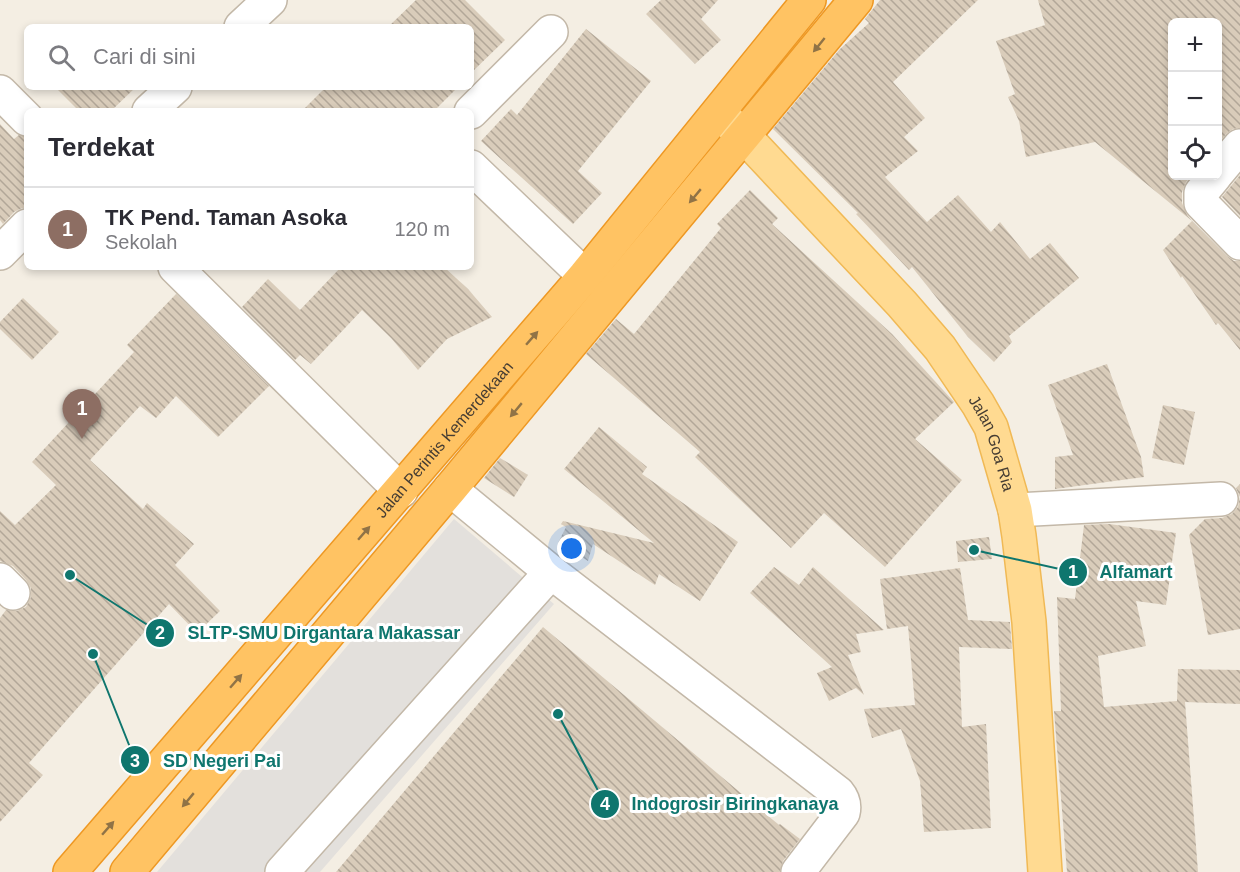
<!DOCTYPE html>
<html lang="id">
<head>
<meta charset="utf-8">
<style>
	:root { --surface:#fff; --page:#f7f7f7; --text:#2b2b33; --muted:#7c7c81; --line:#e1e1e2; --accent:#1a73e8 }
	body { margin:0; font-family:Helvetica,sans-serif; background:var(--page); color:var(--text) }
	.controls { position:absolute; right:18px; top:18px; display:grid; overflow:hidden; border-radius:9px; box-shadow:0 3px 9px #0003 }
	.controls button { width:54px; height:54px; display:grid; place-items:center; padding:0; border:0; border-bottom:2px solid var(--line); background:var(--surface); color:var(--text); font:30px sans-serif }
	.you { position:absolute; left:572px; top:549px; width:21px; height:21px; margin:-15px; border:4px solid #fff; border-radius:50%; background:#1a73e8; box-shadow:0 0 0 9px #1a73e833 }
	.badge { display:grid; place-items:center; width:39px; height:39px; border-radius:50%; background:var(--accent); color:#fff; font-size:20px; font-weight:700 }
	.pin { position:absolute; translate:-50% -50px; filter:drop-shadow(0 2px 3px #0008) }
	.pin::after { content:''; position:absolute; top:32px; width:21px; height:18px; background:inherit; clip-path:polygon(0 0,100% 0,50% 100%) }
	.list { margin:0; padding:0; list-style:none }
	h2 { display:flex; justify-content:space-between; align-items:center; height:78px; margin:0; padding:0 24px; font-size:26px }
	h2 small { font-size:20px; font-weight:400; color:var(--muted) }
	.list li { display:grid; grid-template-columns:39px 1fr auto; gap:18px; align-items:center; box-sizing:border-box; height:84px; padding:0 24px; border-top:2px solid var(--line) }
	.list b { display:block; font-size:22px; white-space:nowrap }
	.list p { margin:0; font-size:20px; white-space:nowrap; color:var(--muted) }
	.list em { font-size:20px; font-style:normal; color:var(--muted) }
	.icon { flex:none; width:33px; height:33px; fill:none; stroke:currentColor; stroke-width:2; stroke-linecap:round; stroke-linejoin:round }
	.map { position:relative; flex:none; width:1240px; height:872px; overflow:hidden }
	.search { position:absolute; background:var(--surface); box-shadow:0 3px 9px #0003; left:24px; top:24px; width:450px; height:66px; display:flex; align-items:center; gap:15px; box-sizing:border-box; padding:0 21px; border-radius:9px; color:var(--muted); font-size:22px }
	.panel { position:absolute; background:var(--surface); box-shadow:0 3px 9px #0003; left:24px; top:108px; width:450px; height:162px; border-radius:9px }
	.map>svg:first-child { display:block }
</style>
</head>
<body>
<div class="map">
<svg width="1240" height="872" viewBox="0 0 1240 872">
	<defs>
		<pattern id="building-back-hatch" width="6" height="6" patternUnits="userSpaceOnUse" patternTransform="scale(1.5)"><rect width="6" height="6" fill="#d9ccba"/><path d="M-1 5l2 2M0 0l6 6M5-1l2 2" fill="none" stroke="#b2a798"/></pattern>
	</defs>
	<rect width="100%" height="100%" fill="#f4eee3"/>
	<!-- parking -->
	<polygon fill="#e3e0dc" points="454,519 554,604 320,872 157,872"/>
	<!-- building -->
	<g fill="url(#building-back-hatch)">
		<polygon points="416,0 465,0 505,40 471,73 471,27 388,27"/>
		<polygon points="661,0 718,0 701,19 721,40 695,64 646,14"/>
		<polygon points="880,0 978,0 893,82 925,118 904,137 918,151 885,177 927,222 958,195 991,232 1000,222 1030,259 1050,243 1079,278 1009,336 1012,342 994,362 968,337 912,267 909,270 856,214 858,213 773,129 840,49 869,23 865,19"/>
		<polygon points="1038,0 1240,0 1240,128 1233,129 1226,134 1218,144 1218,22 1173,22 1173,176 1191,176 1186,182 1182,192 1182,203 1187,215 1192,221 1095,142 1026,157 1019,121 1008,97 1015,94 996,41 1045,25"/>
		<polygon points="586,29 651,81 578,171 602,193 573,224 481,141 511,109 517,115"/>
		<polygon points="55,87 136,87 111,111 79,111"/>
		<polygon points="326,87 458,87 434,111 302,111"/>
		<polygon points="0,124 14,139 19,135 27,137 27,208 22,208 14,212 3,224 0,220"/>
		<polygon points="1240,175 1240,216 1222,197"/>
		<polygon points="750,190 778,218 772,224 892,334 954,402 915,439 962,480 885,567 824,513 791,548 695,457 700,452 586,354 616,319 634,334 721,228 717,224"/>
		<polygon points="1192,221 1227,256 1234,261 1240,261 1240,350 1218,323 1216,325 1182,276 1181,278 1163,250"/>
		<polygon points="341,267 444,267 468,289 492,317 447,339 418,370 391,338 362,310 311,364 300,355 295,360 242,307 268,279 300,310"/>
		<polygon points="176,294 269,386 218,437 176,396 156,418 140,406 90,460 143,509 147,503 194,544 175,565 220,611 197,633 169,604 29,763 43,775 0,822 0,618 6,610 17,611 26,607 31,597 31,588 26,580 13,566 0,561 0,511 15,525 56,485 32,462 134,352 127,345"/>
		<polygon points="23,298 59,332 32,360 0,329 0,322"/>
		<polygon points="1107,364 1141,457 1144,477 1055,489 1055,457 1073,455 1048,385"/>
		<polygon points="1163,405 1195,412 1184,465 1152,458"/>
		<polygon points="599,427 647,467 642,474 738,542 700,601 659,574 655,585 593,544 588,561 558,543 566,527 561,524 563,521 654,543 564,469"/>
		<polygon points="500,458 528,475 514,497 484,478"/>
		<polygon points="1240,484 1240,629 1208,635 1189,535 1205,519 1222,518 1232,514 1238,507 1240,497 1236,488"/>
		<polygon points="1109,524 1176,533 1166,605 1136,601 1146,646 1098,656 1104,707 1177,701 1178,669 1240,670 1240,704 1185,702 1198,872 1067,872 1054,711 1061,711 1057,597 1075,599 1084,525"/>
		<polygon points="989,537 992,559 958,562 956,541"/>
		<polygon points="774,567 799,585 813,567 884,630 856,634 861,652 848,655 864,695 856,688 829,701 817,673 832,667 750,593"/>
		<polygon points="960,568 968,620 1010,622 1010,624 1012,649 959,647 962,727 986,724 991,828 924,832 920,781 901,729 872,738 864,709 915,705 908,626 887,629 880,579"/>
		<polygon points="543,627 779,825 780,824 800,839 783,861 780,872 336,872"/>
	</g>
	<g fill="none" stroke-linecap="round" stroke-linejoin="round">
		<defs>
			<g id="minor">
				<polyline points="241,27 270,0"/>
				<polyline points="0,92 27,119"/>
				<polyline points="149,111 175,87"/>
				<polyline points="471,112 551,32"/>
				<polyline points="471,167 585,276"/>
				<polyline points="1218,172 1240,146"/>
				<polyline points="1215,176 1201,193 1201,203 1240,243"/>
				<polyline points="0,253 27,226"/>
				<polyline points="175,267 401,491"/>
				<path d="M450,489l101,83 287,221c5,6 7,12 5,20l-45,59"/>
				<polyline points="1015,510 1221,499"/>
				<polyline points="0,580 13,593"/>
				<polyline points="282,872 551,572"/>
			</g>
			<g id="major">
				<path id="s1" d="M722,116l22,20 158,168 38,44 38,56 13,23 24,83 4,26 10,86 16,250"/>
			</g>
			<g id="highway">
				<path id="s2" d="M70,872l515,-596 224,-276"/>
				<polyline points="127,872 450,489 856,0"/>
			</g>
		</defs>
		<!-- minor casing -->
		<use href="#minor" stroke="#c3b8a8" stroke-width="36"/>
		<!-- major casing -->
		<use href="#major" stroke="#f0b955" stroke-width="36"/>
		<!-- highway casing -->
		<use href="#highway" stroke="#ee9823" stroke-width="36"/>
		<!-- minor -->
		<use href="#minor" stroke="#fff" stroke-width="33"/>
		<!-- major -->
		<use href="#major" stroke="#ffda91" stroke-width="33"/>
		<!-- highway -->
		<use href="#highway" stroke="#ffc363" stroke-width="33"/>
	</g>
	<!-- one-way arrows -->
	<defs><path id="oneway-solid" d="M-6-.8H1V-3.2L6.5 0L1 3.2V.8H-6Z" transform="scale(1.5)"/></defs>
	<g fill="#907346">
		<use href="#oneway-solid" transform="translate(819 45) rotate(129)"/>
		<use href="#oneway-solid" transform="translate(695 196) rotate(130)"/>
		<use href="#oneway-solid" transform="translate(532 338) rotate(-49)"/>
		<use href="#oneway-solid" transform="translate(516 410) rotate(130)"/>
		<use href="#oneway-solid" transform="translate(364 533) rotate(-49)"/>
		<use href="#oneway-solid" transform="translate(236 681) rotate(-49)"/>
		<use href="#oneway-solid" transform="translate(188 800) rotate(130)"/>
		<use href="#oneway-solid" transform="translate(108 828) rotate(-49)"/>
	</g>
	<g text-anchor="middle" stroke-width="6" stroke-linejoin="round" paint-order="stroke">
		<!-- street labels -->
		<g font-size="16" fill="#463d33" stroke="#fff">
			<text dy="6" stroke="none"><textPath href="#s2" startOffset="572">Jalan Perintis Kemerdekaan</textPath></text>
			<text dy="6" stroke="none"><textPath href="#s1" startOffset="428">Jalan Goa Ria</textPath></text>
		</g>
	</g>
	<!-- callouts -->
	<path fill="none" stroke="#0f766e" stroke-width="2" d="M974 550L1073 572M70 575L160 633M93 654L135 760M558 714L605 804"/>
	<g fill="#0f766e" stroke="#fff" stroke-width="2">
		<circle cx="974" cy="550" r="6"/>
		<circle cx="70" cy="575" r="6"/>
		<circle cx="93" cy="654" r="6"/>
		<circle cx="558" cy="714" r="6"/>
		<circle cx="1073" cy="572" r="15"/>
		<circle cx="160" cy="633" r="15"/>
		<circle cx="135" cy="760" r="15"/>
		<circle cx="605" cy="804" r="15"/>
	</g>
	<g font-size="18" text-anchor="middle" font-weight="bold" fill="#fff">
		<text x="1073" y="578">1</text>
		<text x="160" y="639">2</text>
		<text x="135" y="767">3</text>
		<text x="605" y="810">4</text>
	</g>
	<g font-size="18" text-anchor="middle" font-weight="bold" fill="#0f766e" stroke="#fff" stroke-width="6" stroke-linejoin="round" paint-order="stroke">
		<text x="1136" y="578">Alfamart</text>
		<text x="324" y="639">SLTP-SMU Dirgantara Makassar</text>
		<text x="222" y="767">SD Negeri Pai</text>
		<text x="735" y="810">Indogrosir Biringkanaya</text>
	</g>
</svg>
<div class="controls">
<button>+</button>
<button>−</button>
<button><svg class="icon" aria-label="locate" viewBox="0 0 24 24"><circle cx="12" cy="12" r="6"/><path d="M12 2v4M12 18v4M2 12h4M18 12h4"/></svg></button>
</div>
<div class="you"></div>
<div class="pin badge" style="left:82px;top:439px;background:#8d6e63">1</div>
<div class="search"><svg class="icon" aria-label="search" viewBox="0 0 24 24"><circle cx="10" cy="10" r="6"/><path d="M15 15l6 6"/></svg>Cari di sini</div>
<section class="panel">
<h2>Terdekat<small></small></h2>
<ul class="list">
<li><span class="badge" style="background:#8d6e63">1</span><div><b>TK Pend. Taman Asoka</b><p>Sekolah</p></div><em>120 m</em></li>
</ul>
</section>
</div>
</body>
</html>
